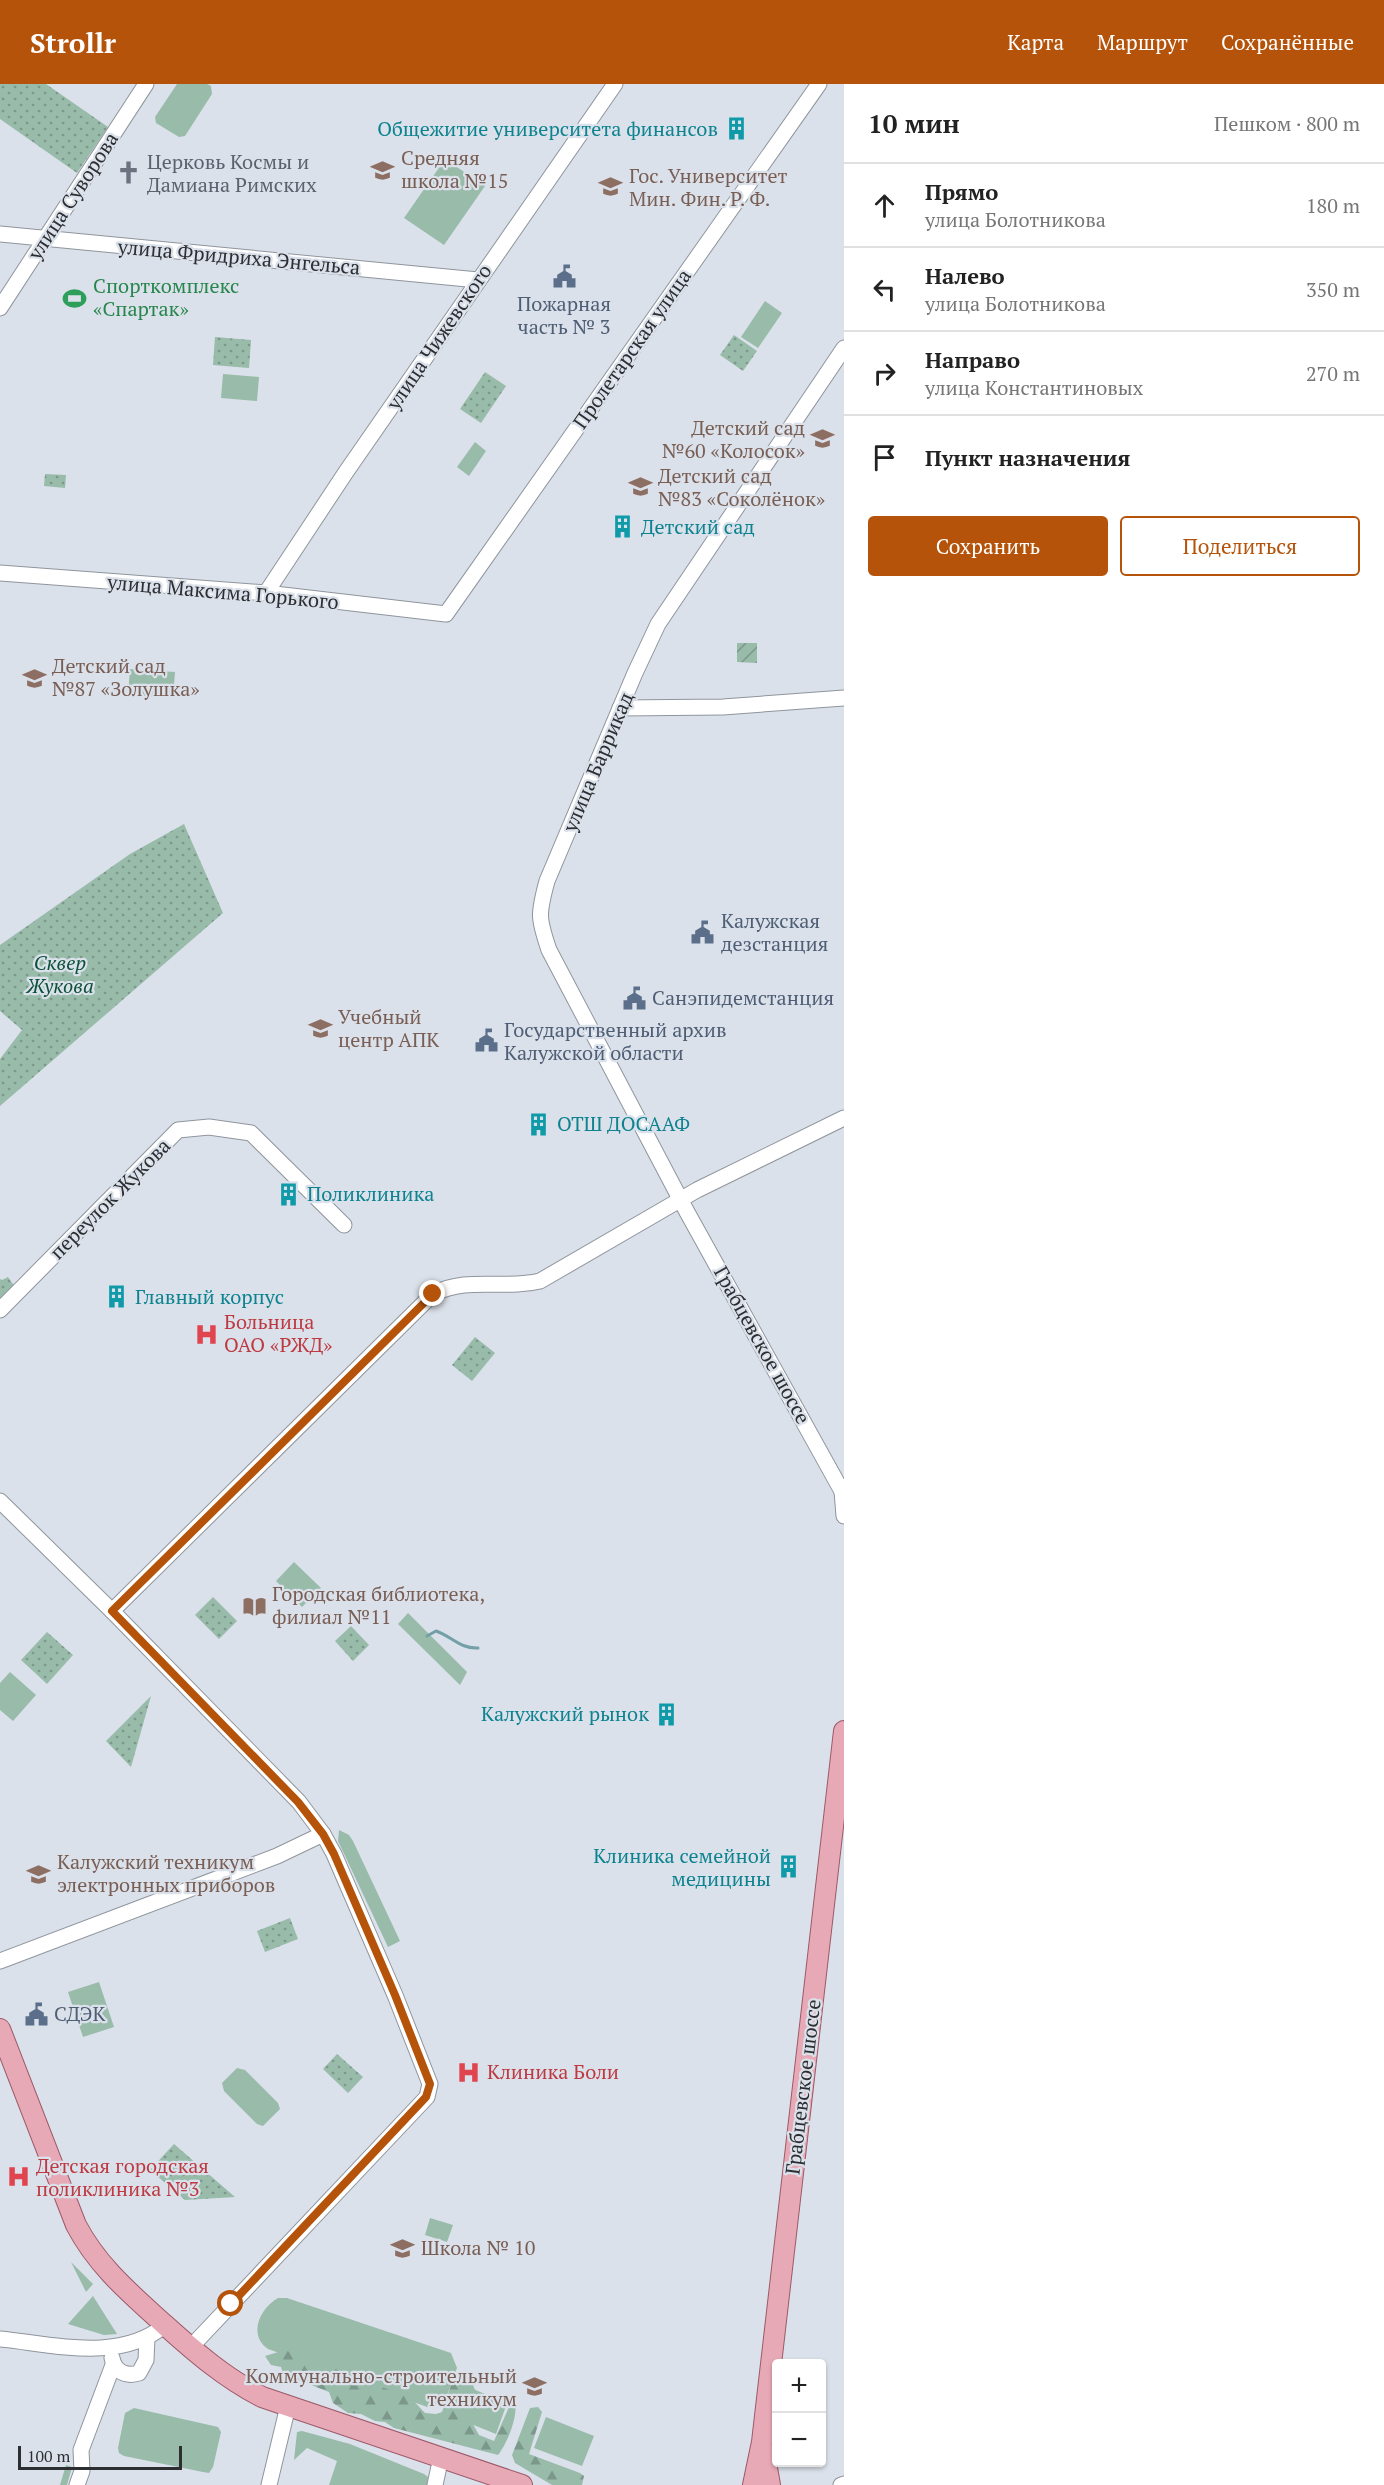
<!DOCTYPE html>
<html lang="ru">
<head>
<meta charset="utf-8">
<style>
	:root { --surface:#fff; --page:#f6f6f6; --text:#222; --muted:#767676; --line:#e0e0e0; --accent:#b45309 }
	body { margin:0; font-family:"PT Serif",serif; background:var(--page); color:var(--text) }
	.controls { position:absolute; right:18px; bottom:18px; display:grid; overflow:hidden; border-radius:6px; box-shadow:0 2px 4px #0004 }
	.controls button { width:54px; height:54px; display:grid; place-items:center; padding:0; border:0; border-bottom:2px solid var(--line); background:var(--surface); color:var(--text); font:30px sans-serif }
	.scale { position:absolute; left:18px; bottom:15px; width:164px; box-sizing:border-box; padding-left:6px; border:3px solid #2c2e31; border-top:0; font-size:16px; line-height:21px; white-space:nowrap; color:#2c2e31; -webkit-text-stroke:4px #dbe1ea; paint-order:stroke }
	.stop { position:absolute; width:18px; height:18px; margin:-14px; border:4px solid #b45309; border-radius:50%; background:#fff }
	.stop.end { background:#b45309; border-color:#fff; box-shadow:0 2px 6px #0008 }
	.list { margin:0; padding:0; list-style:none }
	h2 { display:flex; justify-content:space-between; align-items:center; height:78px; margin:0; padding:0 24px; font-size:26px }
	h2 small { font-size:20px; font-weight:400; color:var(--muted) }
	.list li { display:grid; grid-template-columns:39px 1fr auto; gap:18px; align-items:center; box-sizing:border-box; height:84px; padding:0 24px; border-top:2px solid var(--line) }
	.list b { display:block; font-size:22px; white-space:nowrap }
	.list p { margin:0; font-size:20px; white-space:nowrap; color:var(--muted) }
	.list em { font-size:20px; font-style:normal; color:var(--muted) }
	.actions { display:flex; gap:12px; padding:18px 24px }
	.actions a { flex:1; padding:14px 0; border:2px solid var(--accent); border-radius:6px; text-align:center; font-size:21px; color:var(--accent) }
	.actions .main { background:var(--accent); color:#fff }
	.icon { flex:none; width:33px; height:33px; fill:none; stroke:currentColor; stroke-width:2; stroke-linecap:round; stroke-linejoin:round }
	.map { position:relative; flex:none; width:844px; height:2401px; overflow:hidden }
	header { display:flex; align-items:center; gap:36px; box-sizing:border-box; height:84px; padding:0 30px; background:var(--accent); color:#fff }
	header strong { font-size:28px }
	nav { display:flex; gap:33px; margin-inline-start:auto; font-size:21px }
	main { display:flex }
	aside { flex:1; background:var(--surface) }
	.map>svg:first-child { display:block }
</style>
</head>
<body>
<header>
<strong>Strollr</strong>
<nav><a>Карта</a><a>Маршрут</a><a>Сохранённые</a></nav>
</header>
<main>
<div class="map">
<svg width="844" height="2401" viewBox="0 0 844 2401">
	<defs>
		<pattern id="forest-firs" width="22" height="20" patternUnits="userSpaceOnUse" patternTransform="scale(1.5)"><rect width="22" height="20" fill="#98bbaa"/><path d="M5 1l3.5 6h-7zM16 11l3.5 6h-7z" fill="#7c988b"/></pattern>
		<pattern id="park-dots" width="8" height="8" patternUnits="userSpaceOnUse" patternTransform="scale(1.5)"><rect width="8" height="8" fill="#98bbaa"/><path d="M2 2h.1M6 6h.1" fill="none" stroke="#7c988b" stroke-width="1.8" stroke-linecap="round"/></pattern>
		<pattern id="garden-furrows" width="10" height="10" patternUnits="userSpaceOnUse" patternTransform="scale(1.5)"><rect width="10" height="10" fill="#98bbaa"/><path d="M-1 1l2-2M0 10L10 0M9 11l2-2" fill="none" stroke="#7c988b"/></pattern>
	</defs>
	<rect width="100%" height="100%" fill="#dbe1ea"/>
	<!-- grass -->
	<g fill="#98bbaa">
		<polygon points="177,0 207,0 211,2 212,10 185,52 179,53 156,39 155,33"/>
		<polygon points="445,75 485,102 444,161 404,134"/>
		<polygon points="765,217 782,229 758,264 741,253"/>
		<polygon points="223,290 259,293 257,317 221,314"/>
		<polygon points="475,358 486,367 469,392 457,383"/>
		<polygon points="130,585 175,588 173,614 128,611"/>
		<polygon points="294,1478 321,1504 302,1523 276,1497"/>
		<polygon points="408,1529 467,1588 460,1601 398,1540"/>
		<polygon points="10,1588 36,1611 13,1637 0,1626 0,1599"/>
		<polygon points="339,1746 349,1751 353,1757 400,1857 388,1863 338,1757"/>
		<polygon points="99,1898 114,1943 83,1953 68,1908"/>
		<polygon points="237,1984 245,1986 278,2019 280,2025 263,2042 257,2040 224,2007 222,1999"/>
		<polygon points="430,2134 453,2141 447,2158 425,2151"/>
		<polygon points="71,2178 93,2200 86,2208"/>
		<polygon points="93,2212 117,2250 104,2251 68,2240"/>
		<path d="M278,2214h9l164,55 6,15 -12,33 -15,7 -162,-59c-20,-14 -9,-40 10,-51z"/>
		<polygon points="468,2303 507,2319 496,2350 456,2334"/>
		<polygon points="134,2324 218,2343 221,2348 213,2383 209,2389 203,2388 124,2372 119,2369 118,2364 125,2329"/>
		<polygon points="546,2333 594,2352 582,2382 534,2364"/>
		<polygon points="302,2347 350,2360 424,2390 428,2393 427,2401 329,2401 337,2377 307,2364 294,2376 297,2348"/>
		<polygon points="66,2381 72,2383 67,2401 60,2401"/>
	</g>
	<!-- forest -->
	<g fill="url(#forest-firs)">
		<path d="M285,2266l53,20 13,15 22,-1 37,13 15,16 11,1 6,-2 10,-30 11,-1 10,4 5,12 -8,22 9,16 15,6 15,-34 6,-4c3,14 -8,41 -17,52l-104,-27 -9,-6 -10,-1 -14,-7 -13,-1 -15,-10 -4,-11 -46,-18 -2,-7 -10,-2 -6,-9z"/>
		<polygon points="538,2323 542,2328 529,2370 580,2389 584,2392 582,2401 552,2401 515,2379 512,2371 530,2324"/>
	</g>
	<!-- park -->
	<g fill="url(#park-dots)">
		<polygon points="0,0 46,0 108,43 77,89 0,35"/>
		<polygon points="734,251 757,267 743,287 720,271"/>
		<polygon points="215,253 251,256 249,284 213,281"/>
		<polygon points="485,288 506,302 481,339 460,325"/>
		<polygon points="45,390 66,391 65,404 44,402"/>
		<polygon points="184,740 223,829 0,1022 0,975 22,946 0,927 0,861 130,770"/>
		<polygon points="8,1193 15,1203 0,1218 0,1195 2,1196"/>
		<polygon points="475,1253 495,1269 472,1297 452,1281"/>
		<polygon points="213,1513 237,1537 219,1555 195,1531"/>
		<polygon points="351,1542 369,1561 353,1577 335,1557"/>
		<polygon points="47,1548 73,1571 47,1600 21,1576"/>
		<polygon points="151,1612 131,1683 106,1657"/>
		<polygon points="290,1834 298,1855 265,1868 257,1847"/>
		<polygon points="337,1970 363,1993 348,2009 323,1985"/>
		<polygon points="174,2060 235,2113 185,2116 150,2086"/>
	</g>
	<!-- garden -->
	<polygon fill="url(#garden-furrows)" points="737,559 757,559 757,579 737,578"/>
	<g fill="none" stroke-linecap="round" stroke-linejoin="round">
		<!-- stream -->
		<path stroke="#73a0a6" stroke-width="3" d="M427,1552l9,-5c15,5 24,18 42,17"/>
		<defs>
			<g id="minor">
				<polyline points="0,150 478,196"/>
				<polyline points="0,224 146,0"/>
				<path d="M844,264l-186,276 -23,49 -88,208c-9,33 -9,37 2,69l138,262 157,283"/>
				<polyline points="0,489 266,509 446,530 819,0"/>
				<polyline points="266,509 346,388 615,0"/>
				<polyline points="620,624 723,623 844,614"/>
				<polyline points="0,1226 178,1046 209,1043 251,1049 344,1141"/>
				<polyline points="842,1407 844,1432"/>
				<polyline points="0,1417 112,1527 299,1718 323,1750 334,1770 395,1911 430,2000 427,2013 190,2264"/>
				<path d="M112,1527l321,-317c35,-18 71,-4 107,-13l157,-91 147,-72"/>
				<polyline points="0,1877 277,1772 323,1750"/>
				<path d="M0,2255c53,5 120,24 165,-14"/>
				<path d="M112,2274c3,14 14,19 27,15l7,-13 1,-22"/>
				<polyline points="77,2401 82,2387 81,2366 113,2281"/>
				<polyline points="269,2401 288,2322"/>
				<polyline points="435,2401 441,2373"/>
				<polyline points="841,2401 844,2400"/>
			</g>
			<g id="major">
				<path d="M0,1945l76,196c22,42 55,69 89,100 30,27 60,53 97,72l260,88"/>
				<polyline points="764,2367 770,2401"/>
				<polyline points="753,2401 762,2358 844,1647"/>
			</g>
		</defs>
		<!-- minor casing -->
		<use href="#minor" stroke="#8f959d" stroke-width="17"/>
		<!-- major casing -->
		<use href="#major" stroke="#9c5968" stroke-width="22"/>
		<!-- minor -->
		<use href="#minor" stroke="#fff" stroke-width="15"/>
		<!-- major -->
		<use href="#major" stroke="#e8a9b6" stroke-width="20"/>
	</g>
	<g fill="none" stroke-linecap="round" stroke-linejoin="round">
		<!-- route -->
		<polyline stroke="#b45309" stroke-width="8" points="231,2220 426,2013 430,2000 395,1911 334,1770 323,1750 298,1718 112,1527 433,1210"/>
	</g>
	<!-- icons -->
	<defs>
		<symbol id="building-bare" viewBox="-9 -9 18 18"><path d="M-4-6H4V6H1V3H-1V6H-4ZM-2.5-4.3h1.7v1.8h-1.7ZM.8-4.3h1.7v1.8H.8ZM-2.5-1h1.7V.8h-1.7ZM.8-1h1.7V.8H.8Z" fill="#0f9aa8" stroke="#dbe1ea" stroke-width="2.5" paint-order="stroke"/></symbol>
		<symbol id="school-bare" viewBox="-9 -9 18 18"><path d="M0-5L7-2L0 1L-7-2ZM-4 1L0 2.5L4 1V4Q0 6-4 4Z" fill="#8d6e63" stroke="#dbe1ea" stroke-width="2.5" paint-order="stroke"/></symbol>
		<symbol id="church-bare" viewBox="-9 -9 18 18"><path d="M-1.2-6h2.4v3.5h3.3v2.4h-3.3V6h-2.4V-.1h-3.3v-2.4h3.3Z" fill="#6b7280" stroke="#dbe1ea" stroke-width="2.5" paint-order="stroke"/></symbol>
		<symbol id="university-bare" viewBox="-9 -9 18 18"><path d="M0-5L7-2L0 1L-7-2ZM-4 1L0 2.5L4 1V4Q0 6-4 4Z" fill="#8d6e63" stroke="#dbe1ea" stroke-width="2.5" paint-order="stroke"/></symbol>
		<symbol id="civic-bare" viewBox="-9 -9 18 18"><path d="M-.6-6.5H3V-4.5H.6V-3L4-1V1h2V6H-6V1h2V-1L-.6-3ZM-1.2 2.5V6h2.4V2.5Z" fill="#5c6f8a" stroke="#dbe1ea" stroke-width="2.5" paint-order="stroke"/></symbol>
		<symbol id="stadium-bare" viewBox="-9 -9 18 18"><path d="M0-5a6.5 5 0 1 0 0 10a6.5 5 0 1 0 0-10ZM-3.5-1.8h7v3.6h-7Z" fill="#2e9e5b" stroke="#dbe1ea" stroke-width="2.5" paint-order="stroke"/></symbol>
		<symbol id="hospital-bare" viewBox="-9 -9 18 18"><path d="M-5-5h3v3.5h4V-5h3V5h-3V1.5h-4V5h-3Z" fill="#e0444e" stroke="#dbe1ea" stroke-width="2.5" paint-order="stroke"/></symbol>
		<symbol id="library-bare" viewBox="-9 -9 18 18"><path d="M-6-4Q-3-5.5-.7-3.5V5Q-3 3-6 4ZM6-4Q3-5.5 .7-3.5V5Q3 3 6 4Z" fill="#8d6e63" stroke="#dbe1ea" stroke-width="2.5" paint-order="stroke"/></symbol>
	</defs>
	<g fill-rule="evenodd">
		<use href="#building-bare" x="720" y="28" width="33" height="33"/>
		<use href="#school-bare" x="366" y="70" width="33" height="33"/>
		<use href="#church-bare" x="112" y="72" width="33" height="33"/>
		<use href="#university-bare" x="594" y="86" width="33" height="33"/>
		<use href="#civic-bare" x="548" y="176" width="33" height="33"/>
		<use href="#stadium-bare" x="58" y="198" width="33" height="33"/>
		<use href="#school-bare" x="806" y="338" width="33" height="33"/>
		<use href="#school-bare" x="624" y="386" width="33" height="33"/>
		<use href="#building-bare" x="606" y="426" width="33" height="33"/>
		<use href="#school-bare" x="18" y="578" width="33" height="33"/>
		<use href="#civic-bare" x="686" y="832" width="33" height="33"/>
		<use href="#civic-bare" x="618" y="898" width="33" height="33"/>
		<use href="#university-bare" x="304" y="928" width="33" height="33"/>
		<use href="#civic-bare" x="470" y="940" width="33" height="33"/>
		<use href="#building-bare" x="522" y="1024" width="33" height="33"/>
		<use href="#building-bare" x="272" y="1094" width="33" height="33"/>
		<use href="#building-bare" x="100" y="1196" width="33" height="33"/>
		<use href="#hospital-bare" x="190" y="1234" width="33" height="33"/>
		<use href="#library-bare" x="238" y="1506" width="33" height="33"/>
		<use href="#building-bare" x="650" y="1614" width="33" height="33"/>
		<use href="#building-bare" x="772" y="1766" width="33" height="33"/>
		<use href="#university-bare" x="22" y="1774" width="33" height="33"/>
		<use href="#civic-bare" x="20" y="1914" width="33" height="33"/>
		<use href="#hospital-bare" x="452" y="1972" width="33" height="33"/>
		<use href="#hospital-bare" x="2" y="2076" width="33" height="33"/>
		<use href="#school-bare" x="386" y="2148" width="33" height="33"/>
		<use href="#university-bare" x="518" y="2286" width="33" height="33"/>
	</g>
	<g text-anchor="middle" stroke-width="4.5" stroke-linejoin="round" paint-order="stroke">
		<!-- culture labels -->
		<g font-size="20" fill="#0d838f" stroke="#dbe1ea" text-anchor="start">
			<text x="718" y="52" text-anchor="end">Общежитие университета финансов</text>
			<text x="641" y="450">Детский сад</text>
			<text x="557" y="1047">ОТШ ДОСААФ</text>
			<text x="307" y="1117">Поликлиника</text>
			<text x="135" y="1220">Главный корпус</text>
			<text x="649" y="1637" text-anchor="end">Калужский рынок</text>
			<text x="771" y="1779" text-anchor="end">Клиника семейной<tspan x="771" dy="23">медицины</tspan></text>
		</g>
		<!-- education labels -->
		<g font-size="20" fill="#785e54" stroke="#dbe1ea" text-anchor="start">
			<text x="401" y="81">Средняя<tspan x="401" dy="23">школа №15</tspan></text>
			<text x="629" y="99">Гос. Университет<tspan x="629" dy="23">Мин. Фин. Р. Ф.</tspan></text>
			<text x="805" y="351" text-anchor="end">Детский сад<tspan x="805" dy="23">№60 «Колосок»</tspan></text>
			<text x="658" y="399">Детский сад<tspan x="658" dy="23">№83 «Соколёнок»</tspan></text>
			<text x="52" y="589">Детский сад<tspan x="52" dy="23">№87 «Золушка»</tspan></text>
			<text x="338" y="940">Учебный<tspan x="338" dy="23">центр АПК</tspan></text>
			<text x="272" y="1517">Городская библиотека,<tspan x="272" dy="23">филиал №11</tspan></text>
			<text x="57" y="1785">Калужский техникум<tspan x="57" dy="23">электронных приборов</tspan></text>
			<text x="421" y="2171">Школа № 10</text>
			<text x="517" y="2299" text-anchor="end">Коммунально-строительный<tspan x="517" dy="23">техникум</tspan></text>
		</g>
		<!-- worship labels -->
		<g font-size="20" fill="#5b616d" stroke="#dbe1ea" text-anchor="start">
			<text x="147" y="85">Церковь Космы и<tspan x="147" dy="23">Дамиана Римских</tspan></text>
		</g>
		<!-- street labels -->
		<g font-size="20" fill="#2c2e31" stroke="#dbe1ea">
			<text transform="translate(73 112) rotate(-57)" y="7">улица Суворова</text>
			<text transform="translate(239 173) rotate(5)" y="7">улица Фридриха Энгельса</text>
			<text transform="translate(439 253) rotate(-56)" y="7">улица Чижевского</text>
			<text transform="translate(632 265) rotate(-55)" y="7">Пролетарская улица</text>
			<text transform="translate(223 508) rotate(5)" y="7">улица Максима Горького</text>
			<text transform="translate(598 678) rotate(-67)" y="7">улица Баррикад</text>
			<text transform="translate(110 1115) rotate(-45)" y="7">переулок Жукова</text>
			<text transform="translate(762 1261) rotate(61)" y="7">Грабцевское шоссе</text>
			<text transform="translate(803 2003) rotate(-83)" y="7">Грабцевское шоссе</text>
		</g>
		<!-- leisure labels -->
		<g font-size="20" fill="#27864d" stroke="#dbe1ea" text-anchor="start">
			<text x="93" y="209">Спорткомплекс<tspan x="93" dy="23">«Спартак»</tspan></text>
		</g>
		<!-- service labels -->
		<g font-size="20" fill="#4e5e75" stroke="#dbe1ea" text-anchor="start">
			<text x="564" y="227" text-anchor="middle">Пожарная<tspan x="564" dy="23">часть № 3</tspan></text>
			<text x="721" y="844">Калужская<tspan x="721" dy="23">дезстанция</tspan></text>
			<text x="652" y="921">Санэпидемстанция</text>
			<text x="504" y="953">Государственный архив<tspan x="504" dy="23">Калужской области</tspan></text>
			<text x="54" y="1937">СДЭК</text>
		</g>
		<!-- park labels -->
		<g font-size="20" font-style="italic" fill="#0c5239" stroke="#dbe1ea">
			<text x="60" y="886">Сквер<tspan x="60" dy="23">Жукова</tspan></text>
		</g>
		<!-- health labels -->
		<g font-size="20" fill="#be3a42" stroke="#dbe1ea" text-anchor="start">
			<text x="224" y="1245">Больница<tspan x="224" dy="23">ОАО «РЖД»</tspan></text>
			<text x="487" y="1995">Клиника Боли</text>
			<text x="36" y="2089">Детская городская<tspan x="36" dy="23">поликлиника №3</tspan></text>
		</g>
	</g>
</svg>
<div class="controls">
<button>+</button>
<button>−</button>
</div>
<div class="scale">100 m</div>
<div class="stop" style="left:231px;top:2220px"></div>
<div class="stop end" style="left:433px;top:1210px"></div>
</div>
<aside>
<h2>10 мин<small>Пешком · 800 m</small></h2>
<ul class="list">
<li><svg class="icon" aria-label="ahead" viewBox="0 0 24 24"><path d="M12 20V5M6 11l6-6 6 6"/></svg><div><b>Прямо</b><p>улица Болотникова</p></div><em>180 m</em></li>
<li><svg class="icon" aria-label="left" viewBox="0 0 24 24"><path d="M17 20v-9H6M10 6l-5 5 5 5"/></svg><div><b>Налево</b><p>улица Болотникова</p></div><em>350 m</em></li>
<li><svg class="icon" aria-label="right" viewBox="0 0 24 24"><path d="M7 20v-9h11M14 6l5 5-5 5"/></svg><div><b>Направо</b><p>улица Константиновых</p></div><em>270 m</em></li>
<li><svg class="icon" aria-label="arrive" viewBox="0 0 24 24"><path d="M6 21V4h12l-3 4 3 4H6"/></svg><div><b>Пункт назначения</b></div></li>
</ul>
<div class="actions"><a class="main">Сохранить</a><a>Поделиться</a></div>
</aside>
</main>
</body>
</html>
